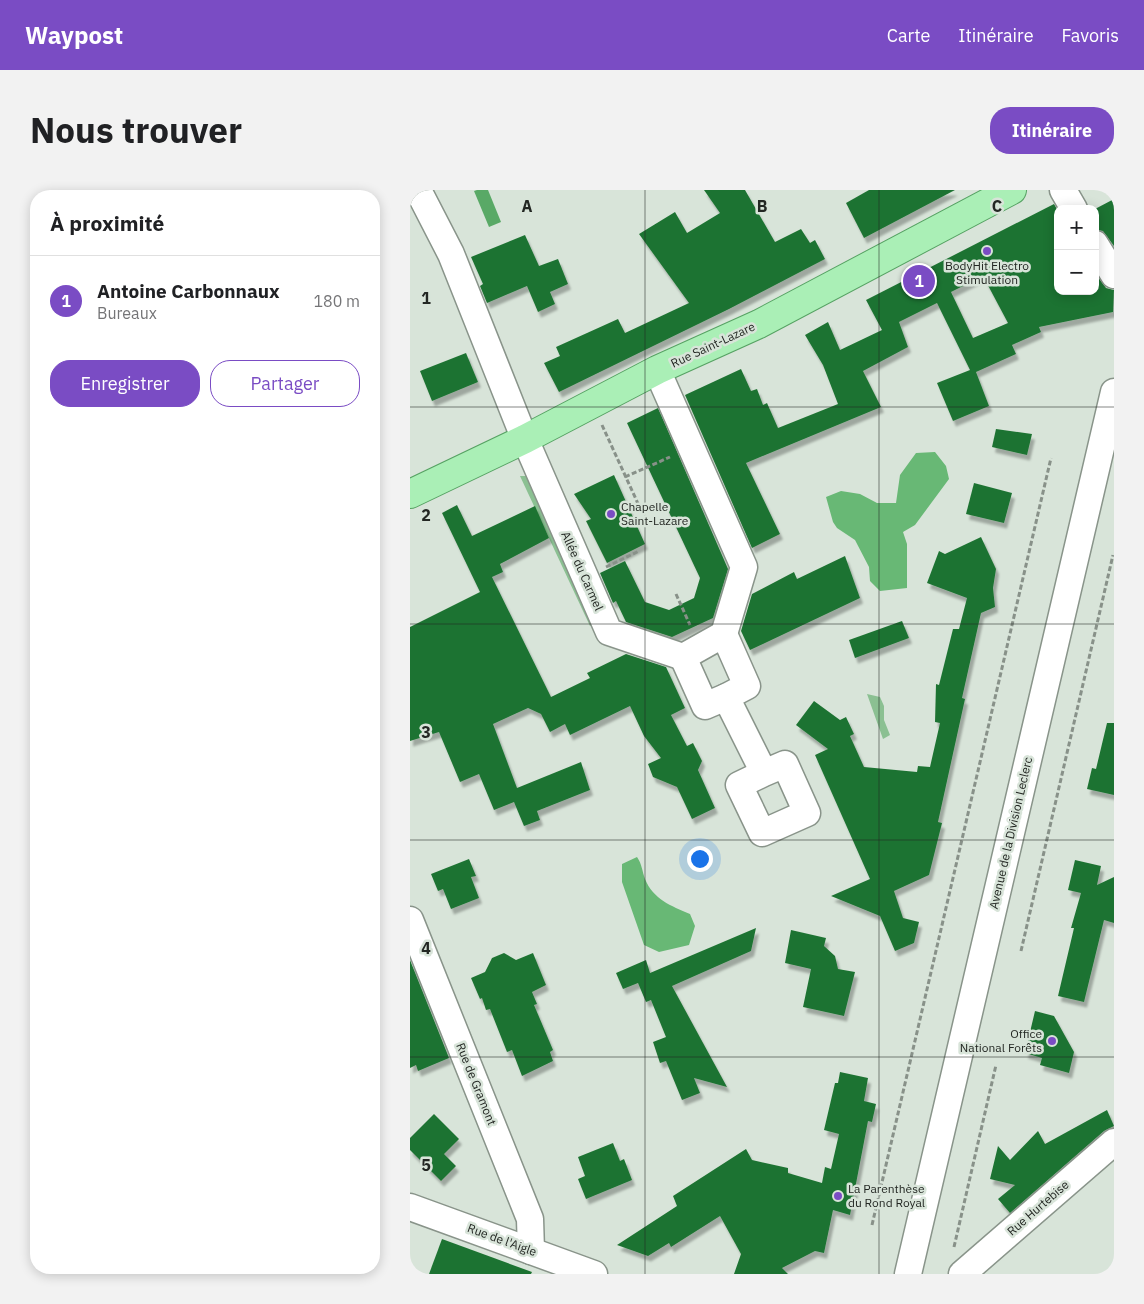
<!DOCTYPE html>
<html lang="fr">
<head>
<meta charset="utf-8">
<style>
	:root { --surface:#fff; --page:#f2f2f2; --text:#202124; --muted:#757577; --line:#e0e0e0; --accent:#7a4cc4 }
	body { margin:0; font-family:"IBM Plex Sans",sans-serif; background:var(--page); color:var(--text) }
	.controls { position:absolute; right:15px; top:15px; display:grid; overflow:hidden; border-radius:10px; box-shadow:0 2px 12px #0003 }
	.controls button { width:45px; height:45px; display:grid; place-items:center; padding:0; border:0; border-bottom:1px solid var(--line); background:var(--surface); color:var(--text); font:25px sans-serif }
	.you { position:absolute; left:289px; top:668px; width:18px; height:18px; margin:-12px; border:4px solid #fff; border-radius:50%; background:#1a73e8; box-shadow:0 0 0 8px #1a73e833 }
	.badge { display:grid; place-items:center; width:32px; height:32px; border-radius:50%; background:var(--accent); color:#fff; font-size:16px; font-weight:700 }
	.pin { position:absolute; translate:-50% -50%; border:2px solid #fff; box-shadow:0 1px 5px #0006 }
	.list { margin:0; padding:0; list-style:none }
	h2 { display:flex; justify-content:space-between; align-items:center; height:65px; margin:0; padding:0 20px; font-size:21px }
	h2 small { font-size:16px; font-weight:400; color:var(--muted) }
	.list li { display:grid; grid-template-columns:32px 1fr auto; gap:15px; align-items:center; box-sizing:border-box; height:90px; padding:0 20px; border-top:1px solid var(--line) }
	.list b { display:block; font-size:19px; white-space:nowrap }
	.list p { margin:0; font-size:16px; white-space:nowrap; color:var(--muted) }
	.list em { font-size:16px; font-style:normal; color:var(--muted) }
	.actions { display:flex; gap:10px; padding:15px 20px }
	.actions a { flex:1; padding:11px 0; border:1px solid var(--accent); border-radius:20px; text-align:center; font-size:18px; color:var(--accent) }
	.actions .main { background:var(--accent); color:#fff }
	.map { position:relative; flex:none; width:704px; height:1084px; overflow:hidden; border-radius:20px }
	header { display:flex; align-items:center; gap:30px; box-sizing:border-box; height:70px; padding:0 25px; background:var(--accent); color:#fff }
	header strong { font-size:24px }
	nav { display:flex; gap:28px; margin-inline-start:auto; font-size:18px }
	.intro { display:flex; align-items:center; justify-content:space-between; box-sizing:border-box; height:120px; padding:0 30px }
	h1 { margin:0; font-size:35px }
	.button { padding:12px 22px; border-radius:20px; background:var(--accent); color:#fff; font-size:18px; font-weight:700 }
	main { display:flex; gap:30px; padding:0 30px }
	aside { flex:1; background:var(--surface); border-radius:20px; box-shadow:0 2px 12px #0003 }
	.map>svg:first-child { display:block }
</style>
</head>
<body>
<header>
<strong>Waypost</strong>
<nav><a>Carte</a><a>Itinéraire</a><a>Favoris</a></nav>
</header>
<div class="intro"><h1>Nous trouver</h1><a class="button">Itinéraire</a></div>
<main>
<aside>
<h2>À proximité<small></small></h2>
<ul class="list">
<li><span class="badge">1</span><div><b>Antoine Carbonnaux</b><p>Bureaux</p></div><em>180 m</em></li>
</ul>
<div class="actions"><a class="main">Enregistrer</a><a>Partager</a></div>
</aside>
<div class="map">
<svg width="704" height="1084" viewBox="0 0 704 1084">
	<defs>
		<filter id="shadow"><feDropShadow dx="3" dy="5.5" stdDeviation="1" flood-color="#0004"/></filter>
	</defs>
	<rect width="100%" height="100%" fill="#d8e4d9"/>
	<!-- green -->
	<g fill="#8bc092">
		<polygon points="110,286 120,286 183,434 180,436"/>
		<polygon points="457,504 470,507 474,516 474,530 480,545 473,549"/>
	</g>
	<!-- forest -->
	<g fill="#68b875">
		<polygon points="525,262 536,276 539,289 505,335 493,342 497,354 497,398 470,401 460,391 459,377 445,350 427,338 423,332 416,307 431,301 450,304 467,313 486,313 490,285 506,263"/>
		<path d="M227,667c5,7 5,14 8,22 8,20 26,27 45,35l5,12 -6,19 -30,7 -15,-7 -22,-63v-18z"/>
	</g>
	<!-- water -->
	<polygon fill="#59a966" points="67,0 78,0 91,32 79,37 64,1"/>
	<!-- building -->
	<g fill="#1f7333" fill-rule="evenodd" filter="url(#shadow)">
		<polygon points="294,0 335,0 365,52 391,39 400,53 405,50 415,69 319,119 149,202 134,173 150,166 146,157 208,129 215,143 279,113 229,44 265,22 277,43 310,23"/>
		<polygon points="459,0 545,0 454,48 436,13"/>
		<polygon points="704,9 704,56 693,41 685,39 685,19"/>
		<path d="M644,14l4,7v80h37v-18l11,15 8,2 -1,22 -74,15 2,5 -29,13 4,9 -40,18 13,34 -36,15 -16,-38 33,-13 -33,-67 -38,19 9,25 -45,24 18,36 -135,56 34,71 -28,14 -67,-153 56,-26 10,22 6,-2 6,16 4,-2 11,25 60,-24 -15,-39 -18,-30 23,-13 12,28 42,-20 -16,-30zM573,86l25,47 -35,15 -22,-46z"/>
		<polygon points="115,45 129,76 148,69 158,94 140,102 145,114 128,122 117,96 77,113 70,96 73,94 61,67"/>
		<polygon points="56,163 68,192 22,211 10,181"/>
		<polygon points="248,218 318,379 303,428 262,447 216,432 206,411 203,413 190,383 215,371 235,412 259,420 284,408 290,388 217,233"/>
		<polygon points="586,239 622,244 617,265 582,257"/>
		<polygon points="204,285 235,354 197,373 176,331 181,329 164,304"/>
		<polygon points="564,293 602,303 594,333 556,324"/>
		<polygon points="47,315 62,346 125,316 139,348 90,374 93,382 82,387 141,507 180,488 177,483 216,464 256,477 275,518 261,525 277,556 283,553 292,571 288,580 305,618 282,629 267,597 243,587 238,574 251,568 234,546 220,516 160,545 155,534 140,542 131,524 118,518 83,534 107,598 171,572 180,600 127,621 130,630 114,636 104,612 84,620 69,584 50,592 29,542 0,551 0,437 70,402 32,323"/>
		<polygon points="571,347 586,379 583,398 585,417 571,423 552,508 555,509 528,632 532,633 519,685 484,701 493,728 509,732 504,753 485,761 470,726 421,706 460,689 405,565 418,559 386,535 404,511 430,530 436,527 444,544 440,546 454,577 507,582 508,576 520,577 530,533 525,532 526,494 529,495 543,439 549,439 557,408 517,393 529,361 535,364"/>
		<polygon points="435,366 450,408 340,460 331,441 342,404 384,382 387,389"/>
		<polygon points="492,431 499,448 445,468 439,450"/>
		<polygon points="697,533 704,533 704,605 677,599 682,578 686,579"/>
		<polygon points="59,669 66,686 61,687 69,708 41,719 33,699 28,701 21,684"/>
		<polygon points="665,670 691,676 687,695 704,687 704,733 694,730 674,812 648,806 664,738 661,738 671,703 658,700"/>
		<polygon points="346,738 341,761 262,796 317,897 284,888 290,903 272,910 256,871 250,873 243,852 256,847 241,810 236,812 228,793 213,799 206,783 236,770 240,783"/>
		<polygon points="381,740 416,748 414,756 425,766 428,779 445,782 434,826 393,817 401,779 375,773"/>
		<polygon points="94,763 106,770 123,763 136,795 122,802 127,814 124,815 143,860 140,862 143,871 112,886 102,860 97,862 80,819 76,820 72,808 70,809 61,788 75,782 82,768"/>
		<polygon points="0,770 39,868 8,881 6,875 0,878"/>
		<polygon points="625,821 644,826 664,862 659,883 630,875 632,868 615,863"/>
		<polygon points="430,882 458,888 454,911 466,914 462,932 458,931 440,1025 423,1020 414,1063 405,1061 372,1078 378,1084 324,1084 331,1064 310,1026 261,1057 259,1053 238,1066 207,1055 267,1016 263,1006 336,959 342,970 378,978 378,983 412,993 415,977 421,979 429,944 414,940 425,893 428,893"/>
		<polygon points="697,920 704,936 694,941 600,1023 588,1009 605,995 580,989 588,956 600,970 628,941 635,954"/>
		<polygon points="24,924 49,949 34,964 46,976 31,991 0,960 0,948"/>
		<polygon points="203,953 210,971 214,969 222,990 176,1009 168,989 175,986 168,967"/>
		<polygon points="32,1049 122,1082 121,1084 19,1084"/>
	</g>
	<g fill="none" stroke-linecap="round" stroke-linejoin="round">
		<defs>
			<g id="minor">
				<polyline points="8,0 41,64 111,240 199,442 273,467 314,444 334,377 247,180"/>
				<polyline points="653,0 664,19"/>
				<polyline points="685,54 704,85"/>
				<polyline points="314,444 337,496 316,507 354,583 329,595 352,643 397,623 375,574 354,583"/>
				<polyline points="273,467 295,516 316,507"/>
				<polyline points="0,730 120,1029 121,1061"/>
				<polyline points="0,1017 184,1084"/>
				<polyline points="498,1084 704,202"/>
				<polyline points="552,1084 704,952"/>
			</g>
			<polyline id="major" points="0,304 115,249 247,180 349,134 602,0"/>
		</defs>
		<!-- minor casing -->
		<use href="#minor" stroke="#89948a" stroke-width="29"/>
		<!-- major casing -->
		<use href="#major" stroke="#56a263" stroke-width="30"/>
		<!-- path -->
		<g stroke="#889189" stroke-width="3" stroke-dasharray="5 2.5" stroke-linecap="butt">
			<polyline points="192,235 230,318"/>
			<polyline points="215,287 260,267"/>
			<polyline points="196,377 229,361"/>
			<polyline points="266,404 280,435"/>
			<polyline points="611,761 703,365"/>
			<polyline points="462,1035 641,268"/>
			<polyline points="544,1057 586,875"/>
		</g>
		<!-- minor -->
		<use href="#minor" stroke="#fff" stroke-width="26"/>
		<!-- major -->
		<use href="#major" stroke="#aaefb6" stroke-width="28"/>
	</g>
	<!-- grid -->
	<path fill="none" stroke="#232723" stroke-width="1" stroke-opacity="0.55" d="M235,0v1084M469,0v1084M0,217h704M0,434h704M0,650h704M0,867h704"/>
	<!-- markers -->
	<g fill="#7a4cc4" stroke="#d8e4d9" stroke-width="2">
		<circle cx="577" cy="61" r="5"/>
		<circle cx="201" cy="324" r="5"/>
		<circle cx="642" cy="851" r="5"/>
		<circle cx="428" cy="1006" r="5"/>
	</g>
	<g text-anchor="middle" stroke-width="5" stroke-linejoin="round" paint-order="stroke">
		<!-- poi labels -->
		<g font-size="12" fill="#232723" stroke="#d8e4d9" text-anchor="start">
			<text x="577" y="80" text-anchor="middle">BodyHit Electro<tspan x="577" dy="14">Stimulation</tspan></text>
			<text x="211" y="321">Chapelle<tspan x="211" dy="14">Saint-Lazare</tspan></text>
			<text x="632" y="848" text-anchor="end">Office<tspan x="632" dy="14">National Forêts</tspan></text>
			<text x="438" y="1003">La Parenthèse<tspan x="438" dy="14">du Rond Royal</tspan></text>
		</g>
		<!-- street labels -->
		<g font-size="12" fill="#232723" stroke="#d8e4d9">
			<text transform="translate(303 155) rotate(-25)" y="4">Rue Saint-Lazare</text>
			<text transform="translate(172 381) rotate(66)" y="4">Allée du Carmel</text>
			<text transform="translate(601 643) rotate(-77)" y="4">Avenue de la Division Leclerc</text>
			<text transform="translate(66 894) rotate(68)" y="4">Rue de Gramont</text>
			<text transform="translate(628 1018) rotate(-41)" y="4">Rue Hurtebise</text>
			<text transform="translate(92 1050) rotate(20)" y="4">Rue de l'Aigle</text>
		</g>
	</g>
	<g font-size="16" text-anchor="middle" font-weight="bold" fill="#232723" stroke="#d8e4d9" stroke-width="5" stroke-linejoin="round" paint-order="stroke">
		<text x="117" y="22">A</text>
		<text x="352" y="22">B</text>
		<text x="587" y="22">C</text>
		<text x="16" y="114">1</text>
		<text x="16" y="331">2</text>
		<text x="16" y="548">3</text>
		<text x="16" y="764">4</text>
		<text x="16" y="981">5</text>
	</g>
</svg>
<div class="controls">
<button>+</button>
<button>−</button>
</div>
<div class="you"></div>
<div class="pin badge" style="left:509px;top:91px">1</div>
</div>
</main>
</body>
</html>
